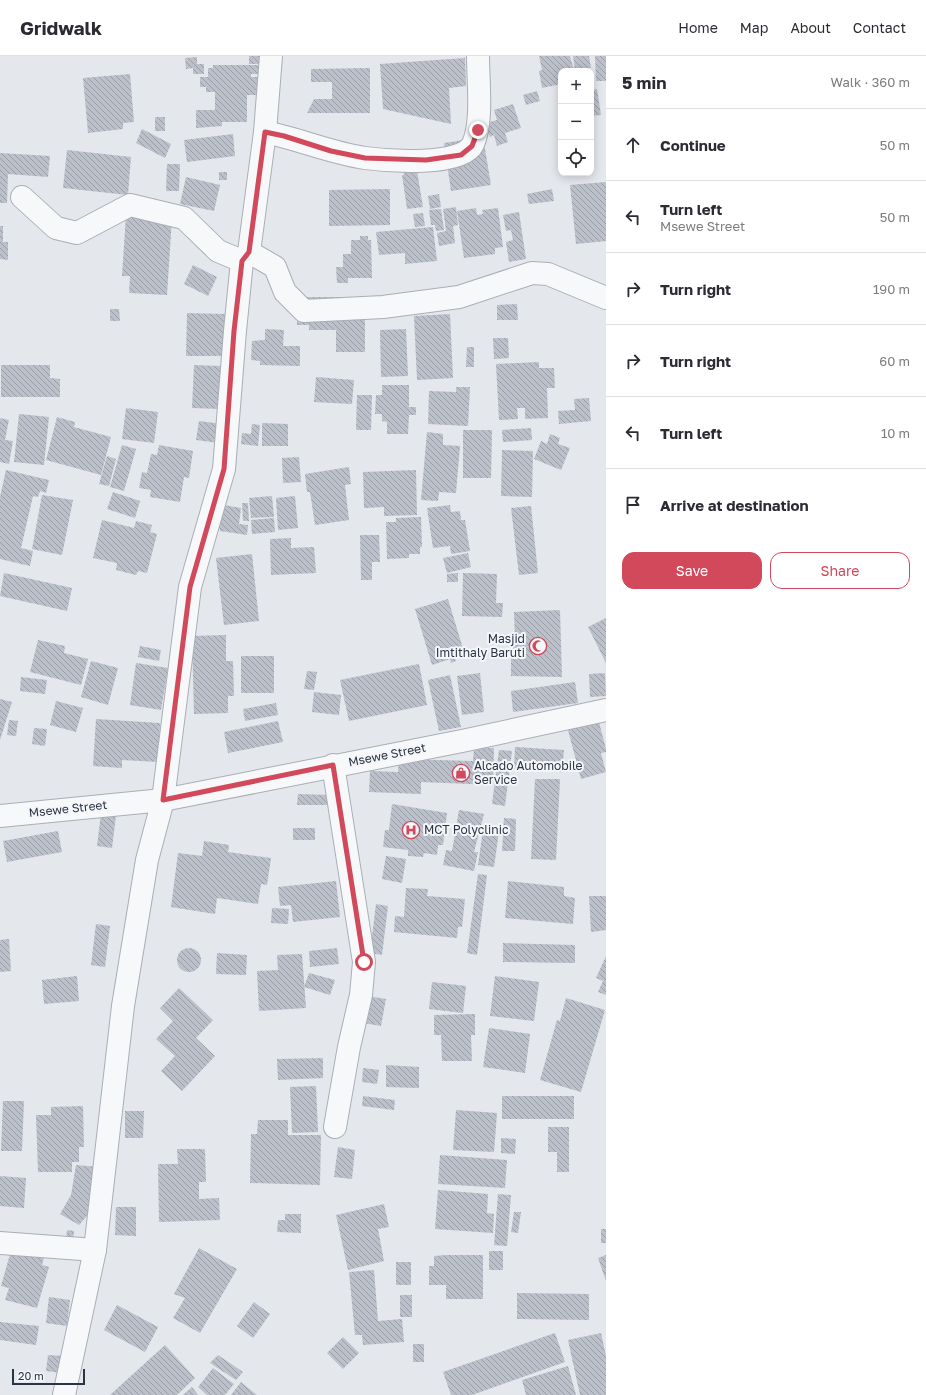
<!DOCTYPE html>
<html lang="en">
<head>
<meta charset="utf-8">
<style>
	:root { --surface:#fff; --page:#f7f7f7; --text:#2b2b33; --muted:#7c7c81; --line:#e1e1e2; --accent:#d1495b }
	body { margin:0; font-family:"Golos Text",sans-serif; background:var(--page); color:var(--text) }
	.controls { position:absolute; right:12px; top:12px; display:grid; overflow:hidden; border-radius:8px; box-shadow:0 2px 10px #0003 }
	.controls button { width:36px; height:36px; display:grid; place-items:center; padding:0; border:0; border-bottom:1px solid var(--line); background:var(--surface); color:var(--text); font:20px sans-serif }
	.scale { position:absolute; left:12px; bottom:10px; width:73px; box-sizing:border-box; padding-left:4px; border:2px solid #2b3445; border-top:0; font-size:11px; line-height:14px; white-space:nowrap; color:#2b3445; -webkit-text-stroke:3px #f4f6f9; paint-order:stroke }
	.stop { position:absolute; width:12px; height:12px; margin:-9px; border:3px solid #d1495b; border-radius:50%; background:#fff }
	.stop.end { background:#d1495b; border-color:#fff; box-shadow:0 1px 4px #0008 }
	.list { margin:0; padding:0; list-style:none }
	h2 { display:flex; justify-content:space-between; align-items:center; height:52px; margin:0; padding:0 16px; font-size:17px }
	h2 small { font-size:13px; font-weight:400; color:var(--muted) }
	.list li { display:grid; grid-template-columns:26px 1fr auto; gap:12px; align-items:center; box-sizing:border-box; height:72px; padding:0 16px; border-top:1px solid var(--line) }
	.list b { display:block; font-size:15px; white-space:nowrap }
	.list p { margin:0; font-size:13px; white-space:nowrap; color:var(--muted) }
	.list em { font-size:13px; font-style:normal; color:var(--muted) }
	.actions { display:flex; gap:8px; padding:12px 16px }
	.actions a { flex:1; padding:9px 0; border:1px solid var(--accent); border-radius:12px; text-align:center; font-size:14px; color:var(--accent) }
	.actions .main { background:var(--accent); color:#fff }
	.icon { flex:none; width:22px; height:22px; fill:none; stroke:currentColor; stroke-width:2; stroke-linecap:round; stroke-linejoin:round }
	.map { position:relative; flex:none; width:606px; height:1339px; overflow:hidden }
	header { display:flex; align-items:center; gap:24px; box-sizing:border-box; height:56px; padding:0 20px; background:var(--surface); border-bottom:1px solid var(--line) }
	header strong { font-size:19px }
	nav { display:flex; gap:22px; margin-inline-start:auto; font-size:14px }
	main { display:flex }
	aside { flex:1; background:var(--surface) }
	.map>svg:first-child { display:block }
</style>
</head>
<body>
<header>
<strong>Gridwalk</strong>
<nav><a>Home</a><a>Map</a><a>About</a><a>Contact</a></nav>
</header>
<main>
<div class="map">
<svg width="606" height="1339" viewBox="0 0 606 1339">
	<defs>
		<pattern id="building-back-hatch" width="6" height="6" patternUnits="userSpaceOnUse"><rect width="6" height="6" fill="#bbc0ca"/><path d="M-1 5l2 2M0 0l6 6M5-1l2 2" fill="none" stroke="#989da6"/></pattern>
	</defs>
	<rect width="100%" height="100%" fill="#e4e7ec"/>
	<!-- building -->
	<g fill="url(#building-back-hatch)">
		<rect x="249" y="0" width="14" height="8"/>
		<polygon points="539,0 570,0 574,15 561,15 561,28 542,32 539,15 542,14"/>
		<polygon points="573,0 589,0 591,12 585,13 586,15 575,15"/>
		<polygon points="595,0 606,0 606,25 596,25"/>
		<polygon points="197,1 197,8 204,8 204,18 193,18 193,12 186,13 185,2"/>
		<polygon points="465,2 466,30 449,32 451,68 383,53 380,8"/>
		<polygon points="213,9 258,9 258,18 251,18 251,21 258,21 258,39 247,39 247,66 222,66 222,70 196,72 196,54 215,54 215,36 206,36 206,31 200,31 200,21 208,21 208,12 213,12"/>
		<polygon points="370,12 370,57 307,57 314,43 332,43 332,26 311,26 311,13"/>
		<polygon points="130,18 134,66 123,67 123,73 88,77 83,22"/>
		<polygon points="597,33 601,59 591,60 591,34"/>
		<polygon points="537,35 540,45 526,49 523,39"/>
		<polygon points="513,48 521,72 505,77 508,86 497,90 494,79 490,81 486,67 497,64 494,54"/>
		<rect x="155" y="61" width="10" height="14"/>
		<polygon points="142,73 171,88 165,102 136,87"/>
		<polygon points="233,78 235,100 187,106 184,84"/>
		<polygon points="483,81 491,129 451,135 444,87"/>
		<polygon points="67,94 131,101 128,139 63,132"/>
		<polygon points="0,97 50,100 48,121 8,118 7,147 0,147"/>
		<polygon points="167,108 180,108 179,135 166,135"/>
		<polygon points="416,109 423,151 407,153 402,119 404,119 403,111"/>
		<rect x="219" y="116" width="8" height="8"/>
		<polygon points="186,121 220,129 214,155 180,148"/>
		<polygon points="606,126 606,185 576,188 570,129"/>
		<polygon points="390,133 390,169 329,170 329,134"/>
		<polygon points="552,133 554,145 529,148 527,138"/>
		<polygon points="439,138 441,151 430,153 428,140"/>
		<polygon points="456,151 458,169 453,170 455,187 439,190 437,177 446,175 443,153"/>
		<polygon points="476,152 477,159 483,158 482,154 498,152 503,191 495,192 495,198 464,202 457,155"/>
		<polygon points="441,153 444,174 436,175 435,169 431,169 429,154"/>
		<polygon points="519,156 526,203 509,206 506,186 513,184 511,174 506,175 503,159"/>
		<polygon points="423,157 425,170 415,171 413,158"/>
		<polygon points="126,159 172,162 167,239 129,237 130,220 122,220"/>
		<polygon points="0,170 3,170 3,186 8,186 8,204 0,203"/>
		<polygon points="433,171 437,205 405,208 405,197 379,199 376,176"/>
		<polygon points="360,180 368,180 368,184 371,184 372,222 348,222 348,227 337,227 336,211 343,211 343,198 351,198 351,184 360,184"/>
		<polygon points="193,209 217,221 208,240 184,228"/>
		<polygon points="297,241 365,241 365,296 336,296 336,274 309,274 309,269 297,269"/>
		<polygon points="517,248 518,264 497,264 497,249"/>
		<polygon points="110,253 119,253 120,265 110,265"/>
		<polygon points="187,257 225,258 224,300 186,300"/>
		<polygon points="450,258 453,322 417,324 414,260"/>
		<polygon points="265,273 284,274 283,290 300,290 300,310 260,309 260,305 251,304 252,285 265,284"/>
		<polygon points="406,273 408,320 381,321 380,274"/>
		<polygon points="493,282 508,282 509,302 494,303"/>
		<polygon points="467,291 474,291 474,311 466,311"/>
		<polygon points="539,306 539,312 554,312 555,332 547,332 548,362 525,363 525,352 517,352 518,363 499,364 496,308"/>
		<polygon points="1,309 50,309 50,322 60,323 60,341 1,341"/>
		<polygon points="194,309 221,310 220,353 192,352"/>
		<polygon points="316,321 354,324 352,348 314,346"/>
		<polygon points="382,329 409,329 409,351 416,351 416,359 409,359 408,378 387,378 387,366 382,365 382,358 375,358 376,339 382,339"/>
		<polygon points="456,331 470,331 468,370 428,368 429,335 456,336"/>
		<polygon points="357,339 372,339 371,374 356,374"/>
		<polygon points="589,342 591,365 559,368 558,355 575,354 574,343"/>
		<polygon points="126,352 158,356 154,387 122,383"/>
		<polygon points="19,358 49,361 44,409 14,406"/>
		<polygon points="57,361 75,366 74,371 111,381 101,419 46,404"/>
		<polygon points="0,362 9,364 5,384 13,385 9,408 0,406"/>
		<polygon points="199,365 222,368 219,387 196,384"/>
		<polygon points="262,367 288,368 288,390 262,390"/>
		<polygon points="252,368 260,369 258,390 241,388 242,377 251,378"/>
		<polygon points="531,372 532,384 503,386 502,374"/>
		<polygon points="463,374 492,374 491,422 463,422"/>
		<polygon points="427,376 443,378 443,389 460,390 456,437 439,436 438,445 421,444"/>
		<polygon points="550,378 560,382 558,388 570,392 561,414 534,403 541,385 547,388"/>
		<polygon points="122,389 136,393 124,435 110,431"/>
		<polygon points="159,389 193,395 189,422 184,421 180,446 150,441 151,434 139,432 142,416 147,417 151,398 157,399"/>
		<polygon points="502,394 533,395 532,441 501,440"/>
		<polygon points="107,400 116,403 109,430 99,428"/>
		<polygon points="299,401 301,426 283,427 282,402"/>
		<polygon points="349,411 351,428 345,429 349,464 315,469 310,436 307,436 305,418"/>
		<polygon points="6,414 49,424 46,437 40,435 38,441 33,440 21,492 33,495 30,510 0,503 0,441"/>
		<polygon points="416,414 417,459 384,460 384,451 364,452 363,416"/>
		<polygon points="113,436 140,445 135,462 107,453"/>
		<polygon points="42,439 73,444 62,499 32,493"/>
		<polygon points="272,440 274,461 251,462 249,442"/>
		<polygon points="295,440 298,472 278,474 276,442"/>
		<polygon points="242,447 248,447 249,465 243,465"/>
		<polygon points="224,449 241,452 239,468 248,469 247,479 220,475 220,473 217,472 219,460 222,461"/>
		<polygon points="450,449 451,456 460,455 461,464 465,464 470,495 451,498 450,490 433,492 427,452"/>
		<polygon points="531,450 538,517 519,519 511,452"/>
		<polygon points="421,461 422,491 420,491 420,498 409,498 409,502 387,503 386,466 396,466 396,462"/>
		<polygon points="274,462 275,476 252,478 251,464"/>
		<polygon points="102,464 134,472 136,465 152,469 150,476 157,478 147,517 138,515 136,519 116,514 117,507 93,502"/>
		<polygon points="360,479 379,479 380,506 372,506 372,524 361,524"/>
		<polygon points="291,482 291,492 314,491 316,517 271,519 270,483"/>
		<polygon points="468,497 471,511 447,517 443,502"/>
		<polygon points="252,498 259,565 224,569 216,502"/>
		<polygon points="4,517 72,532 67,555 0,540"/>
		<polygon points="458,517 458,526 447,526 447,518"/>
		<polygon points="463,517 497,518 496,547 503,547 502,561 462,560"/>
		<polygon points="448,543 464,596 454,599 456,605 451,607 450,603 432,609 415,553"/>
		<polygon points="560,554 562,621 511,620 511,583 515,583 514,556"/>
		<polygon points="606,562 606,607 588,571"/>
		<polygon points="226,579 226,605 233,605 234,640 228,640 228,657 194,658 192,580"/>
		<polygon points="38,584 65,590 64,597 88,603 81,629 30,616"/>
		<polygon points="140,590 161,594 159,605 138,601"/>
		<rect x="241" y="600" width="33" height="37"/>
		<polygon points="91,605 118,612 108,649 81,641"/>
		<polygon points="136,607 168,612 161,654 130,649"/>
		<polygon points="419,608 427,649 349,665 340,624"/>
		<polygon points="307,615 317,616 314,634 304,633"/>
		<polygon points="480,617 484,656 462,659 457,620"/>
		<polygon points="605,617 606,640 590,641 589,618"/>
		<polygon points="450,619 461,671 439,675 428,624"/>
		<polygon points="21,621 47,624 45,638 20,635"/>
		<polygon points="575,626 578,647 513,656 511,635"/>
		<polygon points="314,636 341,639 339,659 312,656"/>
		<polygon points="0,643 12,646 0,684"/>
		<polygon points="56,645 83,652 76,676 50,669"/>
		<polygon points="276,647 278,659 245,665 243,653"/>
		<polygon points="96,663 160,667 158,706 122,704 122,712 93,710"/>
		<polygon points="9,664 18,665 16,680 7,679"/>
		<polygon points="278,665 283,686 228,697 224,676"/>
		<polygon points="599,666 606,693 606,696 601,697 606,716 581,723 568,674"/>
		<polygon points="34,672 47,673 45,690 32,688"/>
		<polygon points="515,691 564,694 562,716 514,713"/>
		<polygon points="474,692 494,692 493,729 421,726 421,738 369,736 370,715 398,716 399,703 473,705"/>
		<polygon points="499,694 512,695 505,750 492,748"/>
		<polygon points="535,723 560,723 556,804 531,803"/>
		<polygon points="298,738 331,739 331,749 297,749"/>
		<polygon points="392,748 447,757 443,789 438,789 437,799 424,797 423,801 408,800 408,794 383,791 385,774 389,774"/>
		<polygon points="459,754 484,758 474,796 478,796 474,815 443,809 446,794 452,795"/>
		<polygon points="101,757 116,759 112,792 97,790"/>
		<polygon points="504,762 516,763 515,795 502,795"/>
		<rect x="293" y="772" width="22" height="12"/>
		<polygon points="483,774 499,776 494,811 478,809"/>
		<polygon points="58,775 62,796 7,806 3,785"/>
		<polygon points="204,785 229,789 228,796 271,802 267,829 261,828 258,848 217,842 215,858 171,851 178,797 202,800"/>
		<polygon points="386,800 406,803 402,827 382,823"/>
		<polygon points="478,818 487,819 477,899 467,897"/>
		<polygon points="336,825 340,861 293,866 291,849 280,850 278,831"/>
		<polygon points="508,825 564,831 564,840 575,842 573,868 505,862"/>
		<polygon points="406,832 428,833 427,840 465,843 462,871 458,871 457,882 394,876 395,860 404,861"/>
		<polygon points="589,840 606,840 606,874 591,876"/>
		<polygon points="376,848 388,850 382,899 370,897"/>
		<polygon points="272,852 289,853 288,868 271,867"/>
		<polygon points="96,868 110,870 105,911 91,909"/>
		<polygon points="9,883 11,915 0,916 0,884"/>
		<polygon points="503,887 575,889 575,907 503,906"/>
		<circle cx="189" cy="904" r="12"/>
		<polygon points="337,892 339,908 310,911 309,895"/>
		<polygon points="217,897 247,899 246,919 216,918"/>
		<polygon points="302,898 306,952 259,955 257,915 278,914 277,899"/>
		<polygon points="606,900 606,939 598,936 603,925 596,922"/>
		<polygon points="309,917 335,924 330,939 304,931"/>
		<polygon points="77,920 79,945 44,948 42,924"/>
		<polygon points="495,920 539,926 534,965 490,960"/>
		<polygon points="432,926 466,930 463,957 429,953"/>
		<polygon points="179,932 213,964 196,982 215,1000 182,1035 161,1015 175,1000 156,983 173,965 160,952"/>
		<polygon points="368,940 386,943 381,970 363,967"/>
		<polygon points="566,942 605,954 581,1036 540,1024 557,964 560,965"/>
		<polygon points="475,958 475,979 471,979 472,1005 442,1005 441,979 434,979 434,959"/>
		<polygon points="489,972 530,978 525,1017 483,1011"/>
		<polygon points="323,1002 323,1022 278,1024 277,1003"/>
		<polygon points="386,1009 419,1011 419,1032 386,1031"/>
		<polygon points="363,1012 379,1014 377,1028 362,1026"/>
		<polygon points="316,1030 318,1076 292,1077 290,1031"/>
		<polygon points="363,1040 395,1044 394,1054 362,1050"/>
		<rect x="502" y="1040" width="72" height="23"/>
		<polygon points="3,1045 24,1045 22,1095 1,1095"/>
		<polygon points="83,1050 84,1091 79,1091 79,1106 72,1106 72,1116 38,1116 36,1059 51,1059 51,1051"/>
		<polygon points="456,1054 497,1057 494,1096 453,1094"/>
		<polygon points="125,1055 144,1055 143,1082 125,1082"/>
		<polygon points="258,1064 288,1064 288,1079 321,1079 320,1129 250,1127 251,1078 257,1078"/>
		<polygon points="548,1071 569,1071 569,1116 557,1116 557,1096 548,1096"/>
		<polygon points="501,1082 516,1083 515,1098 501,1097"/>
		<polygon points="338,1091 355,1094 352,1123 334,1121"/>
		<polygon points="177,1093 205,1093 206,1126 199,1126 199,1143 219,1142 220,1164 159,1166 158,1108 178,1108"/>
		<polygon points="440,1099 507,1104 505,1132 438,1128"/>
		<polygon points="76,1109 98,1111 92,1154 79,1169 60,1158 71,1139"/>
		<polygon points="0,1120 26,1122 24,1152 0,1150"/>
		<polygon points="438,1134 488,1138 487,1157 494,1158 493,1177 435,1173"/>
		<polygon points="498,1138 511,1139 507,1190 494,1189"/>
		<polygon points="384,1148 389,1171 378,1173 384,1205 348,1214 336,1159"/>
		<polygon points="116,1151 136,1151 136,1180 115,1179"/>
		<polygon points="514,1156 521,1156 518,1177 511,1176"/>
		<polygon points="285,1158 301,1158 301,1177 277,1176 278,1164 285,1164"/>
		<rect x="601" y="1173" width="5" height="14"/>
		<polygon points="67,1174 74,1175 73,1186 66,1185"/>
		<polygon points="14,1184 48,1187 42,1209 49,1211 37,1252 5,1244 9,1232 1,1230"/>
		<polygon points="199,1192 237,1213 200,1277 173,1262 185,1242 174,1238"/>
		<rect x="489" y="1195" width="14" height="19"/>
		<polygon points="446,1199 483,1199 483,1243 446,1243 446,1229 429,1229 429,1210 434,1210 434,1200"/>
		<polygon points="606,1199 606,1225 598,1202"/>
		<rect x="396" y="1206" width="15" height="23"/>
		<polygon points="374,1214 378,1265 402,1263 404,1286 363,1289 362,1279 355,1279 349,1216"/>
		<polygon points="517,1237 589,1238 589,1264 517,1263"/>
		<rect x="400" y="1239" width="12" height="22"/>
		<polygon points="49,1241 70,1244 67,1270 46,1267"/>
		<polygon points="254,1246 270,1258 253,1282 237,1270"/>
		<polygon points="117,1249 158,1271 145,1296 104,1274"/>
		<polygon points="0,1266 39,1270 36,1289 0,1284"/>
		<polygon points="555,1277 565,1306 472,1339 451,1339 443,1316"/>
		<polygon points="601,1277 606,1300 606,1339 580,1339 568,1284"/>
		<polygon points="343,1281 359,1297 343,1313 327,1297"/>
		<rect x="413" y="1288" width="11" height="18"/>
		<polygon points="165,1289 195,1322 177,1339 110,1339"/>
		<polygon points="48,1299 64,1300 62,1317 46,1315"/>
		<polygon points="218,1299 243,1316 236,1324 210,1307"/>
		<polygon points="568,1310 576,1339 526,1339 522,1324"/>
		<polygon points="213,1312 234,1328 225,1339 207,1339 198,1331"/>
		<polygon points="241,1326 257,1339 231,1339"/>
		<polygon points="192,1331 198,1339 183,1339"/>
	</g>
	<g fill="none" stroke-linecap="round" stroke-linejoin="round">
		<defs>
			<g id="street">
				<path d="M265,76c34,7 66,21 100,26 22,3 97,9 108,-14 10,-22 5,-63 5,-88"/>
				<polyline points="22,141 56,172 77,177 130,149 184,162 218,195 242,205"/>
				<polyline points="249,196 275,211 285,236 304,255 383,251 459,241 532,217 548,218 606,242"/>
				<polyline points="333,709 364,906 361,939 349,991 335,1071"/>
				<polyline points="0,760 163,744 462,685 606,654"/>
				<polyline points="0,1187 95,1194"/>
				<polyline points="64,1339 95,1194 123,950 147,804 163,744 190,531 224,413 235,275 242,205 249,196 265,76 271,0"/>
			</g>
		</defs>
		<!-- street casing -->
		<use href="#street" stroke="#a9aeb7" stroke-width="24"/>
		<!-- street -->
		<use href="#street" stroke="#f7f8fa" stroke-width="22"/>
	</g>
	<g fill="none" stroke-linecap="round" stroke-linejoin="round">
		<!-- route -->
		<polyline stroke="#d1495b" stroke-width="5" points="364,906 333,709 163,744 190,531 224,413 234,275 242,205 249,196 265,76 284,80 331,95 365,102 426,104 461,99 472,90 478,74"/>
	</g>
	<!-- icons -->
	<defs>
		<symbol id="mosque-ring" viewBox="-11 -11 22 22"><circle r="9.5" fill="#f4f6f9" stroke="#d1495b" stroke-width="1.5"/><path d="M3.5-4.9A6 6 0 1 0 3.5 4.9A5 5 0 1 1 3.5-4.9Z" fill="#d1495b"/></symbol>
		<symbol id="shop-ring" viewBox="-11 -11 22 22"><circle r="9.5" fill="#f4f6f9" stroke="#d1495b" stroke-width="1.5"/><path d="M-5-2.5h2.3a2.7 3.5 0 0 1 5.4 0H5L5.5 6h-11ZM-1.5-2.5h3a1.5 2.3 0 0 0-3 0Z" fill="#d1495b"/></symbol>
		<symbol id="hospital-ring" viewBox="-11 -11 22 22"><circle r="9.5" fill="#f4f6f9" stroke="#d1495b" stroke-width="1.5"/><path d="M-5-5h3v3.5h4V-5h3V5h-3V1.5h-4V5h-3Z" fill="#d1495b"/></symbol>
	</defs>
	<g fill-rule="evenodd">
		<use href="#mosque-ring" x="528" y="580" width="20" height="20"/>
		<use href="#shop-ring" x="451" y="707" width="20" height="20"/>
		<use href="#hospital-ring" x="401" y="764" width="20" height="20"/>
	</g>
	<g text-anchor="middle" stroke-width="4" stroke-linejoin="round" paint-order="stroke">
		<!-- poi labels -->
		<g font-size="12" fill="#2b3445" stroke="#f4f6f9" text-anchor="start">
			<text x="525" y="587" text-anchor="end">Masjid<tspan x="525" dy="14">Imtithaly Baruti</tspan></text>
			<text x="474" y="714">Alcado Automobile<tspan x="474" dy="14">Service</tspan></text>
			<text x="424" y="778">MCT Polyclinic</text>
		</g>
		<!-- street labels -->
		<g font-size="12" fill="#2b3445" stroke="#f4f6f9">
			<text transform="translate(387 699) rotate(-11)" y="4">Msewe Street</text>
			<text transform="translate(68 753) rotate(-6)" y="4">Msewe Street</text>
		</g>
	</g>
</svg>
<div class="controls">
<button>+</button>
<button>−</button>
<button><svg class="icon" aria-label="locate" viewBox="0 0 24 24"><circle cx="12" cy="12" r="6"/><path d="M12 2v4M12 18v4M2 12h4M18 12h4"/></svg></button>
</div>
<div class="scale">20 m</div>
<div class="stop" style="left:364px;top:906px"></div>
<div class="stop end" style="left:478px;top:74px"></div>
</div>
<aside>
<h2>5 min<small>Walk · 360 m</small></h2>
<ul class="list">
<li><svg class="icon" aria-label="ahead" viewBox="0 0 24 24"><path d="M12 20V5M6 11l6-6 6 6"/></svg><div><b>Continue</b></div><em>50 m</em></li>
<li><svg class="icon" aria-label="left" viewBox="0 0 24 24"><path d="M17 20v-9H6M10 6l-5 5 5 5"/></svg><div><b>Turn left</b><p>Msewe Street</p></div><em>50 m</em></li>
<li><svg class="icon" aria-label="right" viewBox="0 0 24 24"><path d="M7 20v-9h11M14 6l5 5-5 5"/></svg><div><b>Turn right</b></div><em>190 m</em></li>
<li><svg class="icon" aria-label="right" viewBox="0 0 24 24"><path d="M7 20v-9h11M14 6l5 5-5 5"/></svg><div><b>Turn right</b></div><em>60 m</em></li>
<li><svg class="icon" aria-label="left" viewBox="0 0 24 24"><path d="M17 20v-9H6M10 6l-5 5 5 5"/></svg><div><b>Turn left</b></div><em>10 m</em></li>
<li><svg class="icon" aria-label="arrive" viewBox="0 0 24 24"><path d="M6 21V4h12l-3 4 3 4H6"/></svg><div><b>Arrive at destination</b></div></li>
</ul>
<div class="actions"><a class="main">Save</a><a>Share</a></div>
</aside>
</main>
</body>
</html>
